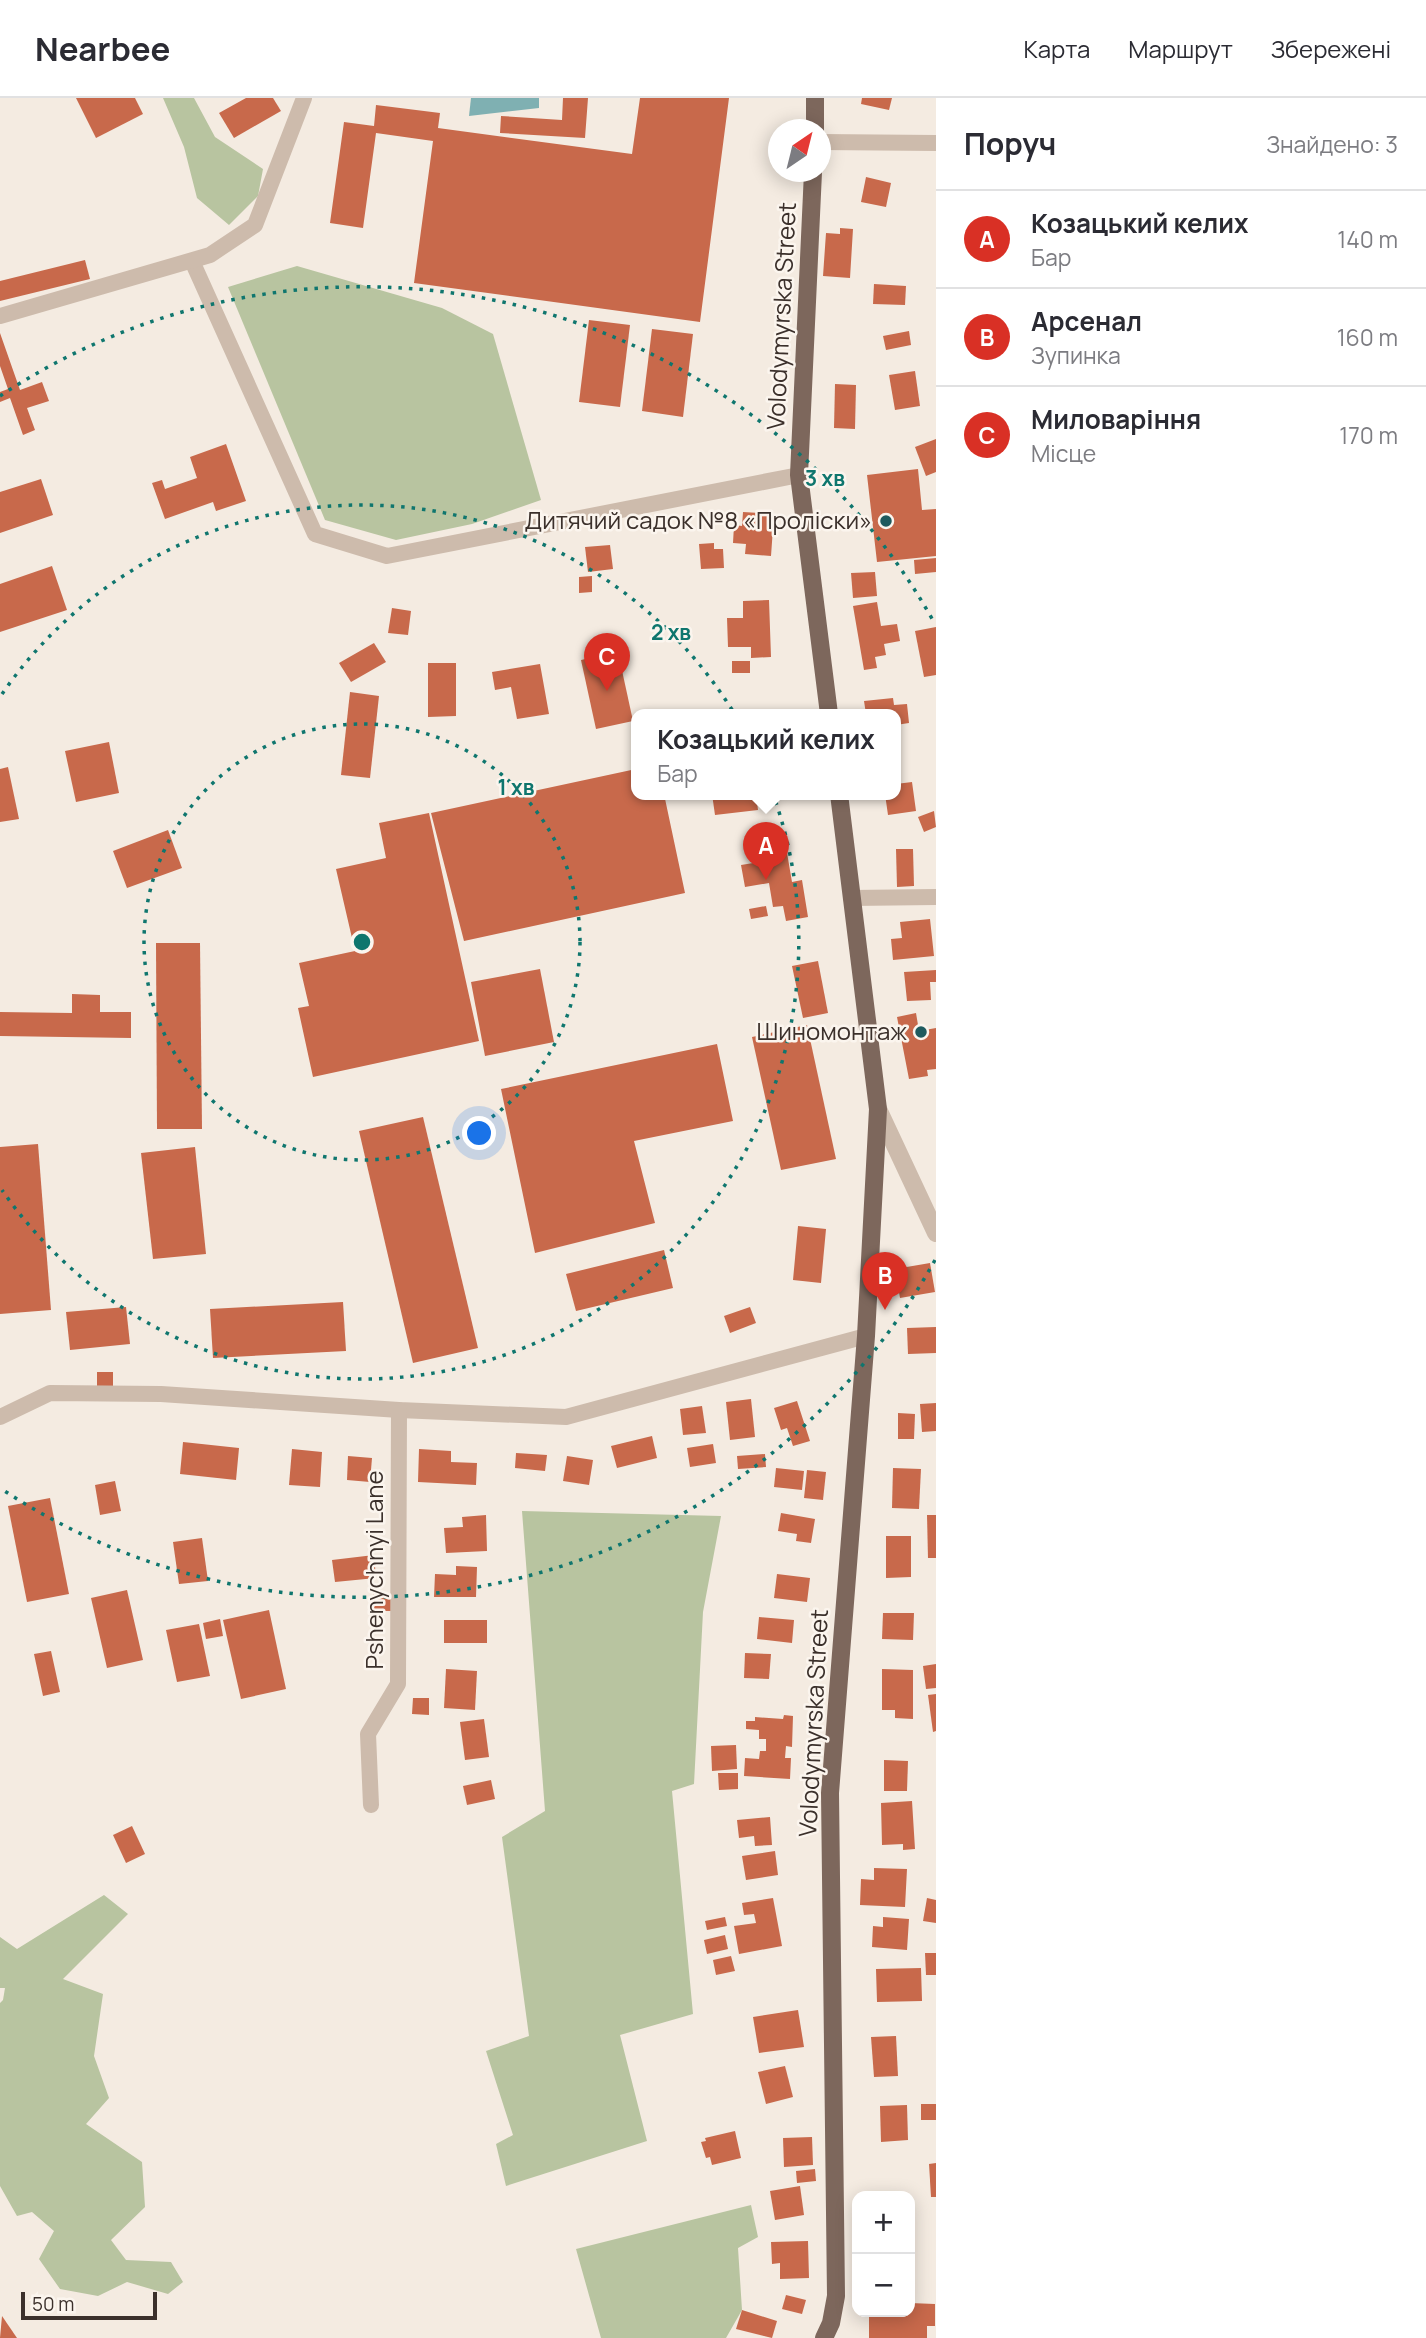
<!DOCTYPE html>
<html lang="uk">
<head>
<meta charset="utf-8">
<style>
	:root { --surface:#fff; --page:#f2f2f3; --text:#2b2b33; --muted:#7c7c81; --line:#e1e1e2; --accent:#d93025 }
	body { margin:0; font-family:Manrope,sans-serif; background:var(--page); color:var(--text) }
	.controls { position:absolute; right:21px; bottom:21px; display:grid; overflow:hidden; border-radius:14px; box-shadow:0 4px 18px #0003 }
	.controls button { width:63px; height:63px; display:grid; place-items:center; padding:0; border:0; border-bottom:2px solid var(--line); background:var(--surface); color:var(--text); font:35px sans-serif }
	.compass { position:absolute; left:768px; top:21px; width:63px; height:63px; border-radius:50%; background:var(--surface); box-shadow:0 4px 18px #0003; rotate:35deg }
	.scale { position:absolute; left:21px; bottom:18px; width:136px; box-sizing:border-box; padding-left:7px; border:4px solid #3b302b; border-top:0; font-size:19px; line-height:24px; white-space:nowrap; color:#3b302b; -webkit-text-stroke:5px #fbf5ee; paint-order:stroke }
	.you { position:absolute; left:480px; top:1036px; width:24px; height:24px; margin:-18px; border:5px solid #fff; border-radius:50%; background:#1a73e8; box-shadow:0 0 0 10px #1a73e833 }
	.badge { display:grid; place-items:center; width:46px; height:46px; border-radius:50%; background:var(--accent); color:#fff; font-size:23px; font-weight:700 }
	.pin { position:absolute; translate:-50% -58px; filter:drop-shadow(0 2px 4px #0008) }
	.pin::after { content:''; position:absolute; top:37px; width:24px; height:21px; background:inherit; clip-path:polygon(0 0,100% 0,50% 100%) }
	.popup { position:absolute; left:631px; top:611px; width:270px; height:91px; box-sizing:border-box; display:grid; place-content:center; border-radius:14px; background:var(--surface); filter:drop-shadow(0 2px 5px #0005); font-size:23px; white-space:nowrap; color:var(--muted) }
	.popup b { font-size:26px; color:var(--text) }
	.popup::after { content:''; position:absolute; left:50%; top:100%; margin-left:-14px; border:14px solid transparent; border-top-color:var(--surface) }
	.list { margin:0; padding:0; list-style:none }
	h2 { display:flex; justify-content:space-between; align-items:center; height:91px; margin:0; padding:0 28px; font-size:30px }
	h2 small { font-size:23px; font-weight:400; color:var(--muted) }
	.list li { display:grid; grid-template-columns:46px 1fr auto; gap:21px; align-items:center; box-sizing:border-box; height:98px; padding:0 28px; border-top:2px solid var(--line) }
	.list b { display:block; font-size:26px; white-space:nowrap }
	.list p { margin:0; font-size:23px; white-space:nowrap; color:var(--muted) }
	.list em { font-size:23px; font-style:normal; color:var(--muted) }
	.map { position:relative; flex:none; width:936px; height:2240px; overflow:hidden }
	header { display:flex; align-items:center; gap:42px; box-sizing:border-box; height:98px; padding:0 35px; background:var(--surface); border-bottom:2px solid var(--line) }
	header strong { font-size:33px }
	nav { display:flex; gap:38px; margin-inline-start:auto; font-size:24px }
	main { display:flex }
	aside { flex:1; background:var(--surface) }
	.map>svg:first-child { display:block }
</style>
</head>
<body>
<header>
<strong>Nearbee</strong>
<nav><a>Карта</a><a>Маршрут</a><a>Збережені</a></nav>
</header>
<main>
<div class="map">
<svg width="936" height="2240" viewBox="0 0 936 2240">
	<rect width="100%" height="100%" fill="#f4ebe1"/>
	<!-- green -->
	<g fill="#b8c4a0">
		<polygon points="163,0 194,0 215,39 263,71 258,98 229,127 197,100 184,49"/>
		<polygon points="297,168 442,210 493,236 541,402 472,426 396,442 325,422 228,189"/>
		<polygon points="522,1413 721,1418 703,1514 694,1686 672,1693 693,1916 620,1937 647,2043 506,2088 496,2046 513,2037 486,1953 529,1938 502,1739 545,1713"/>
		<polygon points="104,1797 128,1816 63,1881 103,1896 94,1958 109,2000 86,2026 142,2064 145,2109 111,2142 126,2162 171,2164 183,2184 168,2196 127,2184 98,2198 60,2191 39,2161 54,2133 32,2114 17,2118 0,2088 0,1905 3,1902 5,1890 0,1890 0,1839 17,1851"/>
		<polygon points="751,2107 758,2139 738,2150 742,2212 726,2240 601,2240 576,2151"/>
	</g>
	<!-- water -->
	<polygon fill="#7fb0b2" points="471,0 539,0 539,10 469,18"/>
	<!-- building -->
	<g fill="#c8694b">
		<polygon points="76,0 135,0 143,16 96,40"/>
		<polygon points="246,0 273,0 281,13 234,40 219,15"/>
		<polygon points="563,0 588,0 585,40 500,35 501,18 562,22"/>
		<polygon points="640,0 729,0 700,224 414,185 433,43 376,35 363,130 330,125 344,24 374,28 376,7 440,15 438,30 632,56"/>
		<polygon points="862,0 892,0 889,12 861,6"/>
		<polygon points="866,79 891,85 886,109 861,104"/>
		<polygon points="840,130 853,131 850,180 823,178 826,135 840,136"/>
		<polygon points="85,162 90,181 0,203 0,183"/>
		<polygon points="874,186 906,188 905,207 873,206"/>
		<polygon points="589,222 630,227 620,309 579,304"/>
		<polygon points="652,231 693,236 683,319 642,313"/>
		<polygon points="909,233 911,247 886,252 883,238"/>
		<polygon points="0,235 20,292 42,284 49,303 27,310 35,332 23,337 10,300 0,304 0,294 8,291 0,268"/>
		<polygon points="915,273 920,308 895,312 889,277"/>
		<polygon points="835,286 856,287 855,331 834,330"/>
		<polygon points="936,341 936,374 926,378 915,349"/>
		<polygon points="226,346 246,403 216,413 213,404 165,421 152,385 162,382 165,391 197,380 190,359"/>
		<polygon points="918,371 922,412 936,411 936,458 877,464 867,377"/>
		<polygon points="41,381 53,417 0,435 0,394"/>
		<polygon points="743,414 774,416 771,458 745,456 746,446 733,445 734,427 742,428"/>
		<polygon points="714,445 714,451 723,451 724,470 701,471 699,446"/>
		<polygon points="610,447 613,471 588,474 585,449"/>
		<polygon points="936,460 936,474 915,476 914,462"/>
		<polygon points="52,468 67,512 0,534 0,486"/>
		<polygon points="875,474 877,498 853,500 851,475"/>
		<polygon points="592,478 592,494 579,495 579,479"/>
		<polygon points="769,502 771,559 751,560 751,549 728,549 727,520 743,520 743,503"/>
		<polygon points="877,504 881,528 897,526 900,543 884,546 886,557 875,559 877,570 864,572 853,508"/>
		<polygon points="392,510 411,513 408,537 388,535"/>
		<polygon points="936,529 936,577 924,579 915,533"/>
		<polygon points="374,545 386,564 351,584 339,565"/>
		<polygon points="618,554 633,623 596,631 581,562"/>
		<rect x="732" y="563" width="18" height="12"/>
		<polygon points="428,565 456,565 456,618 428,619"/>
		<polygon points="540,566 549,616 517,621 511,589 495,592 492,574"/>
		<polygon points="350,594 379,598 370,680 341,677"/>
		<polygon points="893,600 894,607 907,606 909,625 896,627 896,616 866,616 864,603"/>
		<polygon points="109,644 119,695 76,704 65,653"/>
		<polygon points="8,669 19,721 0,724 0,671"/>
		<polygon points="636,671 636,696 664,696 685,795 464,843 431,715"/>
		<polygon points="912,684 916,713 888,717 885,696 896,696 896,686"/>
		<polygon points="712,696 756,696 758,712 715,717"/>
		<polygon points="934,713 936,729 924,734 918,719"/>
		<polygon points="429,715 479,943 313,979 298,910 309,908 299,865 355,853 336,771 386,760 379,725"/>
		<polygon points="168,732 182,770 127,790 113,753"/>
		<polygon points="785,743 792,784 802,782 808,819 786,823 783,808 773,809 769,785 745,789 741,767 765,763 762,746"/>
		<polygon points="896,751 913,751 914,788 897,789"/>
		<polygon points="766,808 768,818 751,821 749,811"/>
		<polygon points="930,821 934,858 893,862 891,841 902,840 900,824"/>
		<polygon points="156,845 200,845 202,1031 157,1031"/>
		<polygon points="818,863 828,915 803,920 792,868"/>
		<polygon points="540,871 554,944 485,958 471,884"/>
		<polygon points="936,872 936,884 930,884 931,902 907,903 904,874"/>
		<polygon points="72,896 100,897 100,914 131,914 131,940 0,938 0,914 72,915"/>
		<polygon points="916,915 919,933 936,930 936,971 927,972 928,978 909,981 897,919"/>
		<polygon points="807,927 836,1061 781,1072 752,939"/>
		<polygon points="717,946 733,1023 634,1043 655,1125 535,1155 501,991"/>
		<polygon points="423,1019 478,1250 413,1265 359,1033"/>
		<polygon points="38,1046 51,1212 0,1216 0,1049"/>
		<polygon points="195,1049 206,1156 153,1161 141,1055"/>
		<polygon points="798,1128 826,1131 821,1185 793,1182"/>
		<polygon points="664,1152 673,1190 576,1213 566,1176"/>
		<polygon points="930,1165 935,1194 900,1200 895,1171"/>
		<polygon points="343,1204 346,1253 213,1260 210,1211"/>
		<polygon points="126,1209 130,1246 70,1252 66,1214"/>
		<polygon points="750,1209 756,1225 730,1235 724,1218"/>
		<polygon points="936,1229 936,1255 908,1256 907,1230"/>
		<rect x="97" y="1274" width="16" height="15"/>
		<polygon points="751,1301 755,1339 730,1342 726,1304"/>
		<polygon points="797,1303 810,1343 793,1348 787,1330 781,1332 774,1310"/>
		<polygon points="936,1305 936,1333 922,1334 920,1306"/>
		<polygon points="702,1308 706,1335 683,1337 680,1311"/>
		<polygon points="898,1315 915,1316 914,1341 898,1341"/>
		<polygon points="652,1338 657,1360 617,1370 611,1348"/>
		<polygon points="183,1344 239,1350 236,1382 180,1376"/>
		<polygon points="713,1346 716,1365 690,1369 687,1350"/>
		<polygon points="292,1351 322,1354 320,1389 289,1387"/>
		<polygon points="419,1351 451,1353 451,1364 477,1365 476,1387 418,1384"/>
		<polygon points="516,1355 547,1357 545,1373 515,1370"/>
		<polygon points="765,1356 766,1369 738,1371 737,1358"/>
		<polygon points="348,1358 372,1360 370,1384 347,1382"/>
		<polygon points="567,1358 593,1362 589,1387 563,1383"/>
		<polygon points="776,1370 804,1373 802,1392 774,1389"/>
		<polygon points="893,1370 921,1371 919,1411 892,1410"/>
		<polygon points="807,1372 826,1374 823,1402 804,1400"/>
		<polygon points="115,1383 121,1413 100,1417 95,1387"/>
		<polygon points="50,1400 69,1496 27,1504 8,1408"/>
		<polygon points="781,1415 815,1421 811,1445 796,1443 797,1436 778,1433"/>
		<polygon points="486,1417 487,1453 446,1455 444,1430 463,1429 462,1419"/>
		<polygon points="927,1417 936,1417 936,1460 928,1460"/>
		<polygon points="886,1438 911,1438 911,1479 886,1480"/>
		<polygon points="202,1440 208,1483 179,1486 173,1444"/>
		<polygon points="374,1457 376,1480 335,1484 332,1462"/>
		<polygon points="456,1468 477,1469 476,1499 434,1499 435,1476 456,1477"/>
		<polygon points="777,1476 810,1480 807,1504 774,1500"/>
		<polygon points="127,1492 143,1562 107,1570 91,1500"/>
		<polygon points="373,1496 392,1496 393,1513 374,1513"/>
		<polygon points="269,1512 286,1591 241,1601 223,1522"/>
		<polygon points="883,1515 914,1515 913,1542 882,1541"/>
		<polygon points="759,1519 794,1522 792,1545 757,1541"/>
		<polygon points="220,1521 223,1538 206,1541 203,1525"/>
		<rect x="444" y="1522" width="43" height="23"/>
		<polygon points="199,1526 210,1578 177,1584 166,1532"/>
		<polygon points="51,1553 60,1594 43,1598 34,1556"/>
		<polygon points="745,1555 771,1556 769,1581 744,1580"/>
		<polygon points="936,1566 936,1590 926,1591 923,1568"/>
		<polygon points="446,1571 477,1573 475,1612 444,1610"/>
		<polygon points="882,1571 913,1572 913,1621 895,1620 895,1612 882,1612"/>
		<polygon points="936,1596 936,1633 933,1634 928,1597"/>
		<polygon points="413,1600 429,1600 429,1617 412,1616"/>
		<polygon points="784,1617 793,1618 792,1649 786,1648 785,1660 791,1660 790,1681 744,1678 745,1660 759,1661 760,1653 766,1653 766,1641 759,1641 759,1632 746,1631 746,1623 755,1623 755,1619 783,1621"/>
		<polygon points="484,1621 489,1659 465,1662 460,1624"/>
		<polygon points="736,1647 737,1671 712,1673 711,1648"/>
		<polygon points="884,1662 908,1663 907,1693 884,1693"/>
		<polygon points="718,1675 738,1675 738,1691 719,1692"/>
		<polygon points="491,1682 495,1701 467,1707 463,1688"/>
		<polygon points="912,1703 915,1751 903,1752 903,1746 882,1747 881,1705"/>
		<polygon points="770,1719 772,1747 755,1748 754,1738 739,1740 737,1722"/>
		<polygon points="132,1728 145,1756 126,1765 113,1737"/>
		<polygon points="775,1753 778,1777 746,1782 742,1758"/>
		<polygon points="874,1770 907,1771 905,1809 860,1807 861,1781 874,1782"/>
		<polygon points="773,1800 782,1848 739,1856 734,1828 756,1825 754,1816 744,1817 742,1805"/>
		<polygon points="927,1800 936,1802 936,1825 923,1823"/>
		<polygon points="725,1819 727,1828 707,1832 705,1823"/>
		<polygon points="883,1819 909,1821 907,1852 872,1849 873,1828 883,1829"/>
		<polygon points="725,1837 728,1851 707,1856 704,1842"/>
		<polygon points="925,1855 936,1855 936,1877 926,1877"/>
		<polygon points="731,1858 735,1873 716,1877 713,1862"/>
		<polygon points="921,1870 922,1903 877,1904 876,1871"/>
		<polygon points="798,1912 804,1949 759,1955 753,1919"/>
		<polygon points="896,1938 898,1978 874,1979 871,1939"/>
		<polygon points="785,1968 793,1999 766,2006 758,1974"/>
		<rect x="921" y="2006" width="15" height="16"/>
		<polygon points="907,2007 908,2042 881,2044 880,2008"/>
		<polygon points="735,2033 741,2060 712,2067 710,2059 706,2060 701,2044 706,2043 705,2040"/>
		<polygon points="812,2039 813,2067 784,2069 783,2040"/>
		<polygon points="936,2065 936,2099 931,2099 929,2066"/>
		<polygon points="815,2071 816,2083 797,2085 796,2073"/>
		<polygon points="800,2088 804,2117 775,2122 770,2093"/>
		<polygon points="808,2143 809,2180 780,2181 780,2165 772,2166 771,2144"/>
		<polygon points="786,2197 806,2202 802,2216 782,2211"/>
		<polygon points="910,2205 935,2206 935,2228 927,2228 927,2240 869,2240 869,2214 910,2214"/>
		<polygon points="742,2212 777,2223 772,2240 736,2231"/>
		<polygon points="2,2218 17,2240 0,2240"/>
	</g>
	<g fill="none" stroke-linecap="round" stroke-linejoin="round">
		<!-- minor -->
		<g stroke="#cdbbac" stroke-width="16">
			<polyline points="820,44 936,45"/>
			<polyline points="192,163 315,436 387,458 799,377"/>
			<polyline points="0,218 210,157 255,127 304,0"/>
			<polyline points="851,800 936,799"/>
			<polyline points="0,1319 50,1295 161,1296 399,1312 566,1319 866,1238"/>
			<polyline points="371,1707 368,1636 398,1586 399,1312"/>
		</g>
		<!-- tertiary -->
		<polyline stroke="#cdbbac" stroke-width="18" points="878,1011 936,1135"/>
		<!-- primary -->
		<g stroke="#7d675c" stroke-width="18">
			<polyline points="815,32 815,0"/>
			<polyline points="813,74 799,377 829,616"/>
			<polyline points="824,2240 831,2225 836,2198 830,1695 866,1238 878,1011 839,696"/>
		</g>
	</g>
	<!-- distance rings -->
	<g fill="none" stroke="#0f766e" stroke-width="3.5" stroke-dasharray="3.5 7">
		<circle cx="362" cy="844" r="218"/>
		<path d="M2 596A437 437 0 1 1 2 1092"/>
		<path d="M935 1162A655 655 0 0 1 0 1390M0 298A655 655 0 0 1 935 526"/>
	</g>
	<!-- markers -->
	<g fill="#1f5a5e" stroke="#fbf5ee" stroke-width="2.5">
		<circle cx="886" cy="423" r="7"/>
		<circle cx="921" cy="934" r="7"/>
	</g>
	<g text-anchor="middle" stroke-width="5" stroke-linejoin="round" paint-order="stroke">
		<!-- street labels -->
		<g font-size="24" fill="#3b302b" stroke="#fbf5ee">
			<text transform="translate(782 218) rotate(-87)" y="8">Volodymyrska Street</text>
			<text transform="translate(375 1472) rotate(-90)" y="8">Pshenychnyi Lane</text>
			<text transform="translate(814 1625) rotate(-87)" y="8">Volodymyrska Street</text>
		</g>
		<!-- poi labels -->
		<g font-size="24" fill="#3b302b" stroke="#fbf5ee" text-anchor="end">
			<text x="872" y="431">Дитячий садок №8 «Проліски»</text>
			<text x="907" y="942">Шиномонтаж</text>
		</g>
	</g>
	<circle cx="362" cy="844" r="10" fill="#0f766e" stroke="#fbf5ee" stroke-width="3.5"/>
	<g font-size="21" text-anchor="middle" font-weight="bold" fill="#0f766e" stroke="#fbf5ee" stroke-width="5" stroke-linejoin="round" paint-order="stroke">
		<text x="825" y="388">3 хв</text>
		<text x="671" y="542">2 хв</text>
		<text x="516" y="697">1 хв</text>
	</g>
</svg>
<div class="controls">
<button>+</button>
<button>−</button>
</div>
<svg class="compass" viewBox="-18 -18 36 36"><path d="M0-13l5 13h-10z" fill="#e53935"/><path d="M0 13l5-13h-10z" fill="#7c7c81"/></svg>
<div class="scale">50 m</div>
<div class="you"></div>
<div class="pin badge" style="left:766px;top:782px">A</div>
<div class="popup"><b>Козацький келих</b>Бар</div>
<div class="pin badge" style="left:885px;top:1212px">B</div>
<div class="pin badge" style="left:607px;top:593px">C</div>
</div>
<aside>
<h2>Поруч<small>Знайдено: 3</small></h2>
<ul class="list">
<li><span class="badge">A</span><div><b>Козацький келих</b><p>Бар</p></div><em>140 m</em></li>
<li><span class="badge">B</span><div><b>Арсенал</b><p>Зупинка</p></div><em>160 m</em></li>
<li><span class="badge">C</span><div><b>Миловаріння</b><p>Місце</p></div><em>170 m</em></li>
</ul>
</aside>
</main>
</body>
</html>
